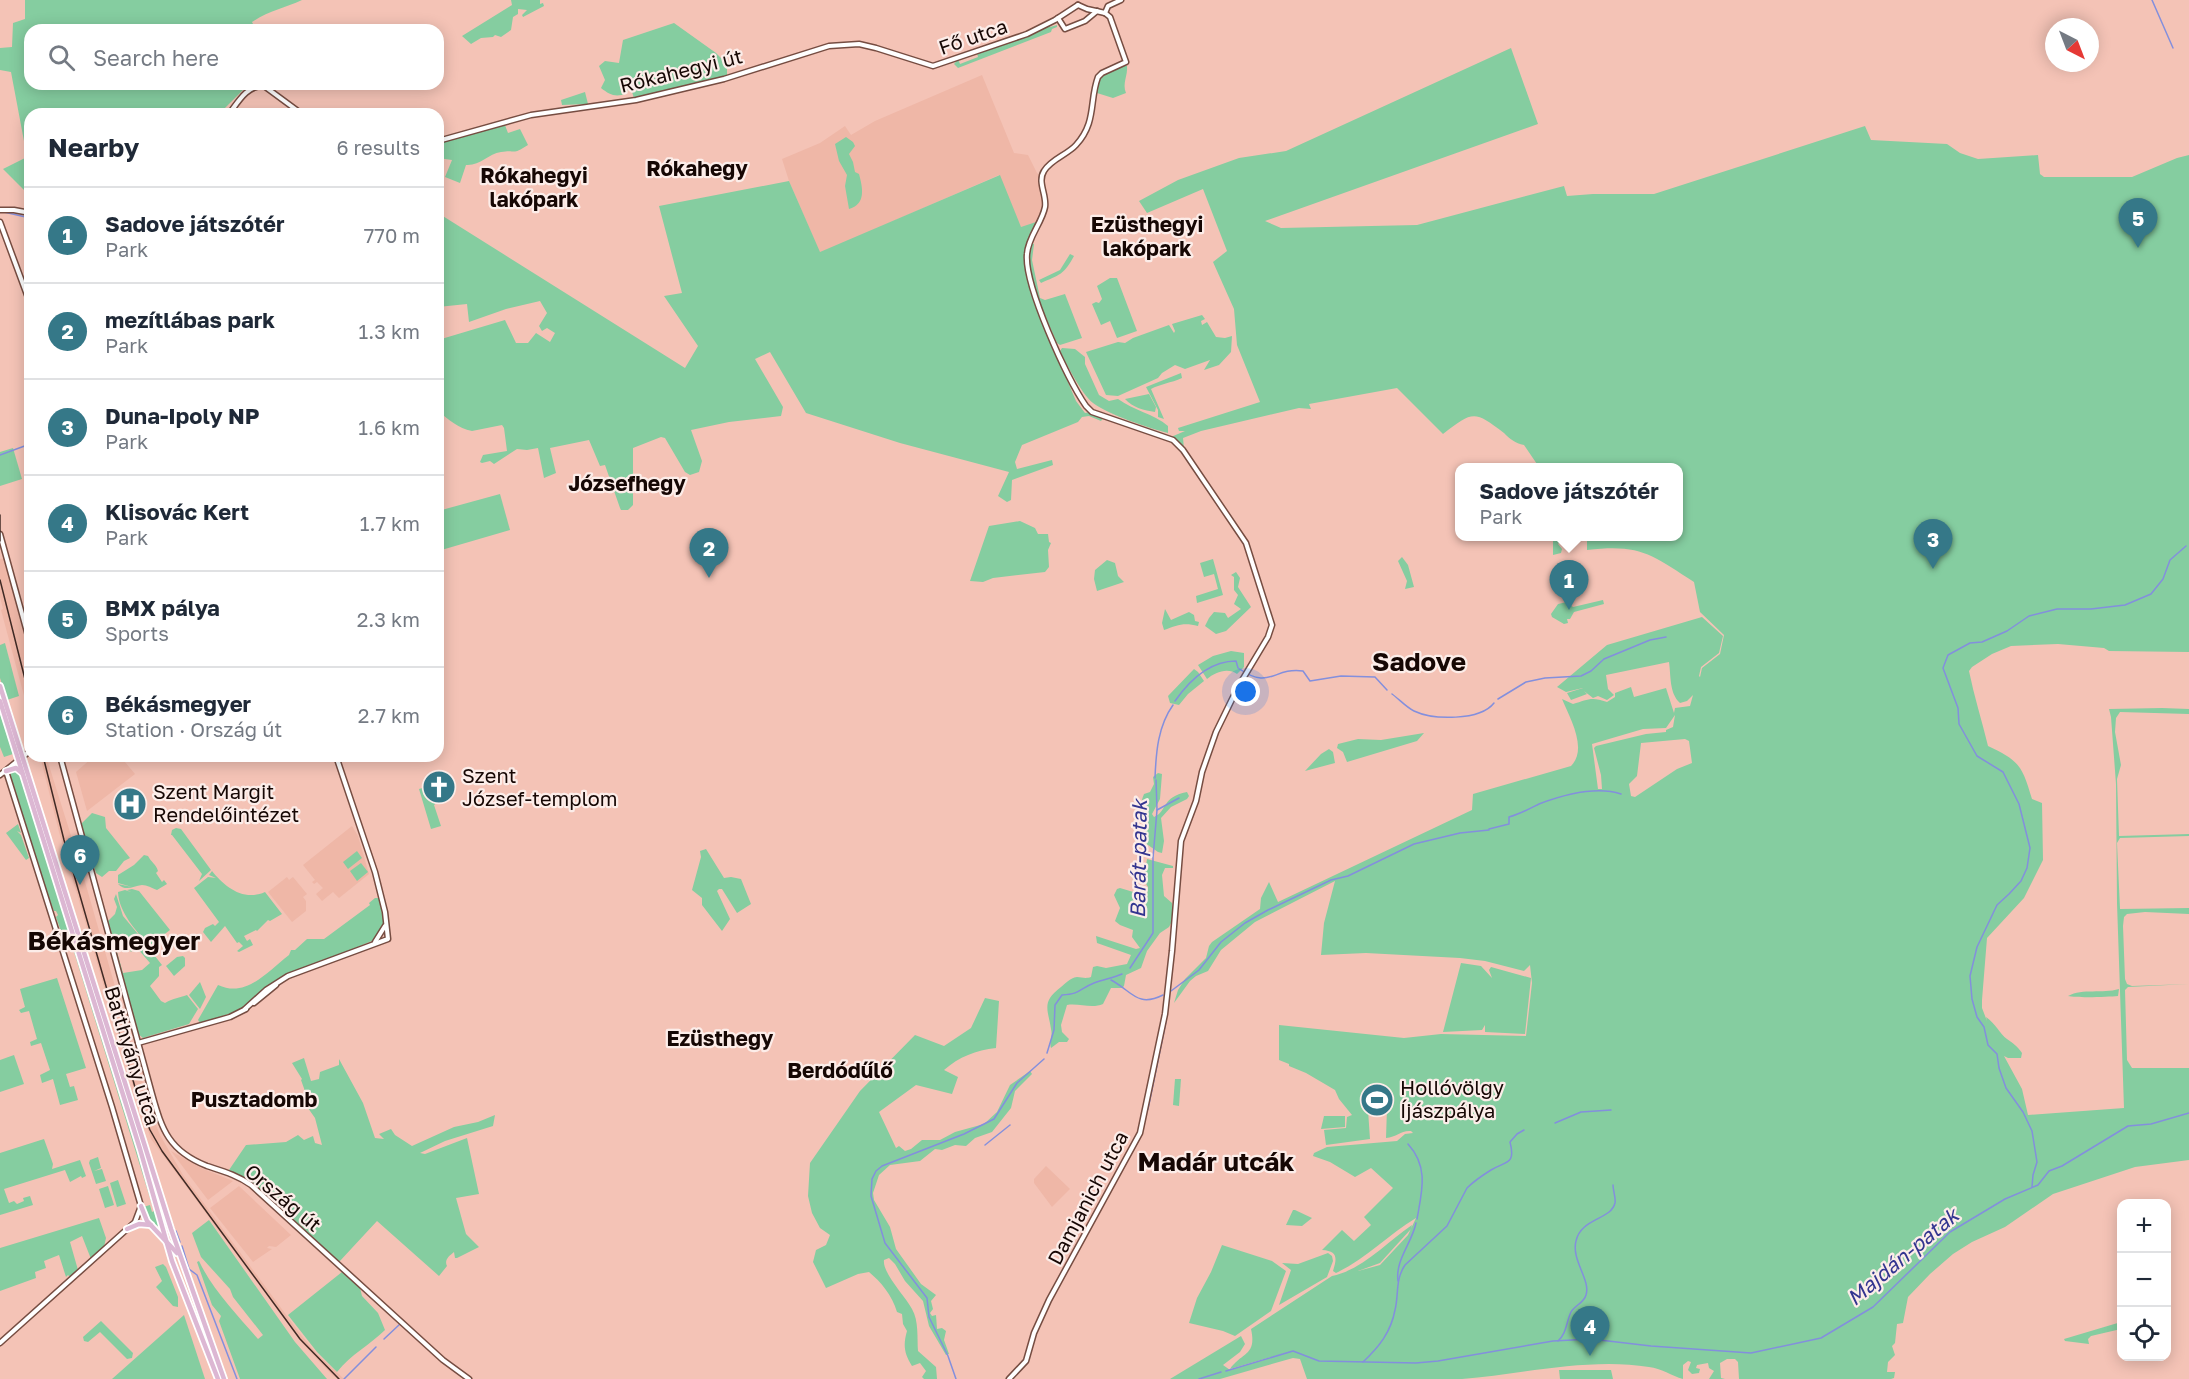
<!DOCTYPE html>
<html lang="en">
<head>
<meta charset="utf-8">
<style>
	:root { --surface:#fff; --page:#f6f6f7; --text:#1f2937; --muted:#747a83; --line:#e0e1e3; --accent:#357888 }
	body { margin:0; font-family:"Golos Text",sans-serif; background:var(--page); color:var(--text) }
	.controls { position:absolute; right:18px; bottom:18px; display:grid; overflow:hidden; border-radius:12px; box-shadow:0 3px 15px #0003 }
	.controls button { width:54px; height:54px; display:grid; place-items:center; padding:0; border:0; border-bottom:2px solid var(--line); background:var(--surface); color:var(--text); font:30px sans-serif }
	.compass { position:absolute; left:2045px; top:18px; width:54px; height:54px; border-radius:50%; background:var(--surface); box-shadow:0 3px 15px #0003; rotate:138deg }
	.you { position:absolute; left:1246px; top:692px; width:21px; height:21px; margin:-15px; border:4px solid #fff; border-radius:50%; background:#1a73e8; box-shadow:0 0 0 9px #1a73e833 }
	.badge { display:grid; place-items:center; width:39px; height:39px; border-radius:50%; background:var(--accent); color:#fff; font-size:20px; font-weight:700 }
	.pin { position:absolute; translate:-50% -50px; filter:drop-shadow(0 2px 3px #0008) }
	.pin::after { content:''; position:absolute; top:32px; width:21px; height:18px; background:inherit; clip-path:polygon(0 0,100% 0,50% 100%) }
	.popup { position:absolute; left:1455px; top:463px; width:228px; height:78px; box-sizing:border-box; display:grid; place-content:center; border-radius:12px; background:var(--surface); filter:drop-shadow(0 2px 4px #0005); font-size:20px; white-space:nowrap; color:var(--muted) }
	.popup b { font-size:22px; color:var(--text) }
	.popup::after { content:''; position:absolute; left:50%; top:100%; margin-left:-12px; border:12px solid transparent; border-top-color:var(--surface) }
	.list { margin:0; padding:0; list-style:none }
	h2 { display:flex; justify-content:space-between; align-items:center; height:78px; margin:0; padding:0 24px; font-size:26px }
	h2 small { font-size:20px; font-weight:400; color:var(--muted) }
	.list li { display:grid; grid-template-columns:39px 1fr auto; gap:18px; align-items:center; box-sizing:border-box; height:96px; padding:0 24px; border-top:2px solid var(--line) }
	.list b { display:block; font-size:22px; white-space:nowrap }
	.list p { margin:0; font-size:20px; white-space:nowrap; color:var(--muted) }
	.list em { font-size:20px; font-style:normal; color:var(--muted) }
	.icon { flex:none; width:33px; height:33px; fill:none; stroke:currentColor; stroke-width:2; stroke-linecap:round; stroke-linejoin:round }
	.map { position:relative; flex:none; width:2189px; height:1379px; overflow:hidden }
	.search { position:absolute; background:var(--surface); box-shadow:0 3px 15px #0003; left:24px; top:24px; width:420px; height:66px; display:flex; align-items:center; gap:15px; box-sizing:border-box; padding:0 21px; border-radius:18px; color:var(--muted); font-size:22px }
	.panel { position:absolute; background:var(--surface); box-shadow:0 3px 15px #0003; left:24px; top:108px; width:420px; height:654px; border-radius:18px }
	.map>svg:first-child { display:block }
</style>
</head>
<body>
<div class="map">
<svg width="2189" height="1379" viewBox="0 0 2189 1379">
	<rect width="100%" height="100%" fill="#f4c3b6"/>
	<!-- built -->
	<g fill="#efb7a7">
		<polygon points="982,75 1014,153 1028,155 1037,173 1044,177 1047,210 1042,220 1021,228 999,175 820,253 789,181 782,159 820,143 845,126 851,135 875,121"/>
		<polygon points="0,505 0,559 4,558 30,657 23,660 30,687 30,718 1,610 3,609 0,597"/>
		<polygon points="40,756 46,756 79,861 152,1115 160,1135 183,1175 298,1331 316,1353 344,1379 338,1379 333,1376 302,1343 151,1139 135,1093 59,832"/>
		<polygon points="101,756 120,756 135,774 87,811 76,772 92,758 97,759"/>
		<polygon points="352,826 358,836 369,874 339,898 333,892 322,901 316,894 323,888 317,882 314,884 312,882 315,880 303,865"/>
		<polygon points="287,877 289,880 293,877 307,894 303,897 306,901 306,911 292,922 268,892"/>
		<polygon points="171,1151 201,1168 233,1181 208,1200"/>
		<polygon points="1046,1166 1070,1189 1052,1207 1034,1183 1034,1179"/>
		<polygon points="239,1186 291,1235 276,1247 269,1246 267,1248 272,1249 253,1262 210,1208"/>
	</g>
	<!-- green -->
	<g fill="#85cda0" fill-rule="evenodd">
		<path d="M25,0h277c-17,8 -34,11 -50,22l3,6 -3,2h-222v54h219l-30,30h-189v82l-27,-27 24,-12 -16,-85 -11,-2v-22l12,-1 1,-24 12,-4z"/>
		<polygon points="511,0 540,0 540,4 543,3 544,6 523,17 522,15 527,10 518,9 518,14 513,17 511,30 501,37 495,35 493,37 481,38 471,44 462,36 512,5"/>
		<path d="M674,23l42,30 11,11v12l-93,22 -5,-15 -2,10c-11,5 -17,2 -26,-5l4,-8 -6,-14 6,-5 14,2 4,-23z"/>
		<polygon points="1049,25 1050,27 1057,25 1057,27 1052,29 1051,32 958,68 954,64 958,59 960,64 978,57 977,53 1020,38"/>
		<path d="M1511,48l27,76 -273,97 16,7 136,-3 147,-39 3,10 26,-2h61l211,-68 6,14 76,4 13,9 18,6 60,-4 2,19 4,3h88l45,-19 12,-3v497l-80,-1 -5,-3 -46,-4 -47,2 -19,8 -20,13 -3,4c5,25 13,50 19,75 32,15 34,20 44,53l10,4 1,57 -19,38 -37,40 -5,62v8l5,13 -1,-4c10,7 14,17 21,22 7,5 10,7 15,14l-1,5h-13l-4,-2 18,33 6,26 96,-7 -7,-205 -1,-119 -5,-67 -2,-8 53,-1 27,1v5l-69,-2 -4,6 -1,14 6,33 -4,14 2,57 70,-2v2l-69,2 -3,5 3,66 69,-1v6l-44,-2 -18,2 -3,3 -1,9 2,53 2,5 5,2 57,-2 -61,3 -3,3 2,70 5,8h57v92l-54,7 -82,27 -48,33 -33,15 -19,12 -23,20 -22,23 -5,26 -6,1 -2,19 -3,3 3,9 -7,7 -1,10h8l-1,6 -3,1h-152l-1,-17 -3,-3h-8l-7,4 1,15 4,1h-16l5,-8 -5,-3 -1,-5 -11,2 -1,3 4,1 -1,4 -7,1 -4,-4 3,-8 -3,-1 -5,4v14c-11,-3 -22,-11 -34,-12 -59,-10 -127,7 -187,12 -51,0 -104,0 -155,0l-7,-20 -7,-1 -73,21h-50l71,-43 4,8 -5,8 -17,13 7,5 62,-19 -62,18c12,-17 27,-13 21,-40l81,-53c30,-6 55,-34 80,-51l-1,4 -31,34 -22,8 22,-6 28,-30 8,-17c-27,16 -50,41 -80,55l-3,-2c4,-13 5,-20 -11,-21l20,-20 12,11 17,-16 -7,-8 29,-29 -22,-20 -16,9 -25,-15 -17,-6 1,-3 13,-6 70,-6 8,-7 8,-1 -2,-2c-10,-1 -14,6 -25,7l1,-30h-19l-1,-12 3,43 -44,6 -2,-15 22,-2 1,-11 5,-2 -13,-16 -4,-9 -29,-17 -17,-7v-2l-10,-4v-35l125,13 37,-4 85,2 6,-53 -2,-18 -6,6 -39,-10 -25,-3 -94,-5 -45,2 3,-32 11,-42 -80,41 -34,28 -13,21 -12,5 -6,5 -16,22 4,-13 7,-11 21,-21 3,-12 3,-4 48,-33 1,-11 8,-16 9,20 194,-92 1,-16 98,-28c17,-17 -1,-48 -9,-67l11,5c14,-4 18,-8 34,-2l8,-5v-4l16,-6 3,10 32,-9 8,25 1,-5 15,-2 3,-11 -6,6 -7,2c-11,-10 -9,-28 -11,-41l-63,13 2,14 6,6 -7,5 -9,-4 -5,2 -9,-7 3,3 -16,6 -4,-7 16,-5 -17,4 -9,-5 50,-42 95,-28 21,19 -4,17 -18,14 -2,9 1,1 2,-9 18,-14 4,-19 -24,-23 -6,-30c-44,-28 -53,-38 -107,-32v-13l91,-1v-68l-139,-1 -15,-22c-9,-2 -14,-6 -20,-12 -30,-23 -31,-22 -61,1l-46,-46 -88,16 2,5 -12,-1 -98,23 -18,7 1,11 -13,-12 14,-6h-6l-1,-3 82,-26 -23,-57 -3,-36 -21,-47 14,-11 -24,-62 -56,24 -8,-12 39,-21 61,-22 47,-7zM1675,715l-2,12 -7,3v2l-20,2 -50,12 -2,2 7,27 1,14h-4l-6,-45 51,-15 23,-1zM1685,739l4,2 3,22 -15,6 -42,28 -4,-1 -2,-12 8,-8 4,-33z"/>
		<path d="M1124,66h3c1,10 -5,17 -1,27l-13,5 -16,-5c2,-21 10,-20 27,-27z"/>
		<polygon points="585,92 588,104 562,105 561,100"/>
		<path d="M503,120l5,13 12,-4 8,16c-17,11 -11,4 -27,7 -13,2 -21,14 -35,13l-6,18 -15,-6 7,-17 -14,-2v-19z"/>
		<path d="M846,137l7,5 2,4 -6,8 4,8 2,10 4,2c4,15 7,30 -10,35l-4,-23 2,-11 -8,-14 -4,-17z"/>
		<path d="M1000,175l21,52 21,-7 -10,23 2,1 -2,16 8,38 5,2 20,-6 17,44 -22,7 -3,-2 -18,-41 -3,5 40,94 9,12 5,-1 14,5 -3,4 -12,-5 -7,1 -4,5 -56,23 -7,17 2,7 35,-9 1,5 -41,15 -1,20 -4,2 -9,-6 11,-24 -109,-29 -94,-30 -36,-61 -15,7 28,48 -2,9 -52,6 -38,8 11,31 -3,11 -9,3 -5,-3 -20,-34 -4,-1 -28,11v57l-5,5h-7l-1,-2 -15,-43 -5,1 -11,-26 -39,8 6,25 -12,5 -6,-30 -11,2 -10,-1 -23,15 -4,-3 -8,2 -2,-1 3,-7 24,-4 -3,-23 -2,-3 -30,6c-14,-3 -23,-11 -34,-20v-71l67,-20 11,23h12l8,-10 14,9 5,-9 -8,-5 -5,3 -3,-5 8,-13 -7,-12 -34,8 -37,13 -2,-18 -29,3v-94l247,155 13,-22 -34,-50 18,-3 -23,-87 130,-25 31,71z"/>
		<path d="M1070,254l4,2c-10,19 -15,19 -33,27l-2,-3 21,-10z"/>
		<polygon points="1110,278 1117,278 1137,331 1117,338 1110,321 1101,325 1092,304 1096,302 1099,303 1102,299 1097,286"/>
		<polygon points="1202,315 1205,319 1201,321 1202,325 1207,322 1216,337 1225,338 1232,336 1231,352 1219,365 1204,370 1210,360 1185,369 1175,365 1162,373 1158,378 1118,396 1106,395 1086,352 1118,342 1125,343 1133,338 1169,325 1174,333 1175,331 1172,324"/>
		<path d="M1062,348l13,1 10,8v7l14,31 10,6 9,-2c15,11 36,15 50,27v7c-19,-5 -59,-18 -75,-30 -12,-10 -26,-38 -33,-52z"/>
		<path d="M1181,373l1,5c-11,5 -22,6 -31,11l13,30 -6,-2v-7l-12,-23z"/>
		<path d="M1149,394l7,13 -1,5c-11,-2 -22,-4 -30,-13z"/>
		<polygon points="13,448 22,479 0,486 0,452"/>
		<polygon points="500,494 510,530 438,551 438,511"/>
		<polygon points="1020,521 1035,528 1038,534 1048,534 1049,542 1051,543 1048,550 1049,567 1045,572 993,578 983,582 970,581 989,526"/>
		<polygon points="1553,537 1563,537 1558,544 1562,549 1561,553 1553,555"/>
		<polygon points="1402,557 1408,565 1414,587 1405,589 1407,581 1398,561"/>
		<polygon points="1213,559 1223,595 1197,603 1196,596 1218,589 1214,574 1204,577 1200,563"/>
		<polygon points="1107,560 1115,563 1118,576 1124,582 1097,591 1094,579 1095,570"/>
		<polygon points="1236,572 1240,578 1238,587 1251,607 1226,631 1216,634 1205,626 1209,618 1214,612 1225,613 1228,618 1241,609 1234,604 1238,595 1234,590 1234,577 1231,575"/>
		<polygon points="1603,600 1604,604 1574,612 1570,619 1567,619 1568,623 1564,624 1552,617 1551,614 1558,604 1567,602 1573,607"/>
		<path d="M1165,609l6,11 18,-8 5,3 1,6 4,1 -1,4c-14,-4 -21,-1 -34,4l-2,-7z"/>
		<polygon points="5,643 19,696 7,700 0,678 0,645"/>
		<path d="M1231,651l13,2v14l-7,7c-9,-7 -22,-2 -30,5l-9,-14 15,-9z"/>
		<polygon points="1194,669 1198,672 1204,681 1188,694 1179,705 1170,703 1168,696"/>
		<polygon points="0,713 13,754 4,757 0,747"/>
		<polygon points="1424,733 1417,741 1347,762 1343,752 1337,748 1338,744 1358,739 1381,740"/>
		<polygon points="1329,749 1333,752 1335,763 1305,771 1321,754"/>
		<path d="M13,770h3l4,4 17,53 126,403 -14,-10 -6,-13 7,-2 2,7 2,-1 -83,-269 -6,1 -9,-26 2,-2 -2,-4h-2c-17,-44 -31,-90 -45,-135z"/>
		<path d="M1158,773l4,1 -2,25 -8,15 2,3c14,-6 7,-20 33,-25l2,4 -2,3 -16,8 -10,11 3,23 -2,12 -4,-1 -20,-14v-4l8,-13c-4,-10 -7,-16 -2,-27l6,-2 4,-8 -1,-7z"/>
		<polygon points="433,785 438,802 434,805 441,826 431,829 419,789"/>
		<polygon points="92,813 105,817 106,828 130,858 124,861 116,871 109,871 102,877 96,873 81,824"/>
		<polygon points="18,824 21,833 17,831 21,835 29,858 26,860 6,833"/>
		<polygon points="176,828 181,829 211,870 199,881 202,874 172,835 171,835 172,830"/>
		<polygon points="706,849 724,878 731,877 741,879 751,904 737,913 722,889 719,889 717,891 730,919 722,931 702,905 702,898 692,890 701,857 700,851"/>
		<polygon points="357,851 362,858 348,869 343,862"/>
		<path d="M144,855l4,1c3,6 8,8 10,15l-2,2 6,9 2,-2 3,4 -10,6c-5,-2 -10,-5 -15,-5 -9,1 -16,7 -24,-1l14,3 -14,-4v-8l16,-10z"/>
		<path d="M1147,859l26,7v2h-8l-3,7 2,21 8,7v18l-3,6 -9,6 -13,18 -6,17 -15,7 -2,11 -2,2h-11l-8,16c-11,5 -24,-1 -36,1l-6,20 1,7 7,7 -2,3h-8l-8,6c-2,-6 2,-12 0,-19 -3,-20 -10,-27 10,-42 4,-3 9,-9 16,-10 5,0 8,2 14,0l2,-10 4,-1 9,2 21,-4 4,-9 -34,-12 -1,-7 40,13 4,-1 -8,-11 1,-7 -13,-5 -5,-4 5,-13 -6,-13 3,-6 3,-1 20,6h7l1,-7 -9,-15 6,1z"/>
		<polygon points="361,863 368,872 357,881 350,871"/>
		<path d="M212,871c12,15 31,31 53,21l17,22 -12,7 -2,-1 -11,11 -1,-1 -12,6 3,5 3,-2 3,6 -14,7 -2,-1 6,-5 -4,-4 -2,1 -12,-17 -14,16 -8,-10 2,-4 8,-4 2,2 4,-4 -25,-34 14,-11 8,1 -7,-3z"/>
		<path d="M132,889l7,2 31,39 -21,16c-13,-16 -30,-33 -31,-54l7,-2 6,2 -4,-2z"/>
		<path d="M116,894l7,22 20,24 -12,12 -6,-10 -9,3v4h-1c-4,-7 -4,-19 -7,-28l7,-7 2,-7 -3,-8z"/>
		<path d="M375,898h4l5,26 -10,16 -49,21 -35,11 -14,8 -29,25 -12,7 -35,11 -2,-3 20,-35c28,13 48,-12 71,-30l2,-5h4l12,-11h17l46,-34 -1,-2z"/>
		<path d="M141,944l6,2 15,19 -3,2v9l-9,10 11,15 4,2c9,-5 14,-5 22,-8l11,14 -9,15 -46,14 -6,-5 -22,-80 2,-1 6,21 19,-3 8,-7 -13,-15z"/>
		<polygon points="183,956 185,958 185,966 174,976 166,966 177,957"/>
		<polygon points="1461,963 1481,966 1492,978 1489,970 1491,967 1531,978 1525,1034 1485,1032 1485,1025 1482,1030 1443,1032"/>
		<polygon points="57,978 86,1068 66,1074 70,1087 74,1086 78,1100 60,1105 53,1079 42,1083 40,1075 50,1070 41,1043 31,1046 30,1042 37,1039 29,1011 21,1013 19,1010 25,1007 20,989"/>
		<polygon points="200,982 206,997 200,1009 189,995"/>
		<path d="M2119,989l-1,7c-10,1 -41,2 -50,0 15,-8 34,-2 51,-7z"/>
		<path d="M985,998l14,3 -3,47c-20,2 -37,9 -52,22l14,7 -6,17 -36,-9 -37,27 17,36 3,-2 6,5 6,-2 11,-9h18l15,-8 29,-8 13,-12 13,-27 20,-14 2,3 -17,17 -4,17 -19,24 -17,6 -9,8 -11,-1 -13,5 -7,-1 -15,12 -30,4 -11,10 -6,18 1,7 16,27 6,22 25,35 15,11 -5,6 2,8 -3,4 2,3 4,-1 1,14 5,-1 4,3 -2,9 5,14 -3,1 -17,-29 -6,-25 -18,-20 -10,-17 -6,-6 -5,2c-2,13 22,37 28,49 7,12 5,29 6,42l18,16 1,12h-13l-2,-2 4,-6 -6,-8 -8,3c-8,-13 -9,-21 -5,-35l-4,-7 -1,-10 -5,-2c-5,-17 -16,-30 -28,-40l-11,2 -32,14 -13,-26 3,-12 10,-5 4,-10 -10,-7 -8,-15 -4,-17 2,-33 50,-72 55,-56 29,11 27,-18z"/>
		<polygon points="14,1055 24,1084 0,1092 0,1060"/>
		<path d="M304,1058l7,23 8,-2 1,-7 19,-7v-6l24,44 12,35 9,1 -5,-5 12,-5 4,6 17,11 42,-19 24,-5 17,-7 -2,11 -48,15 -25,12 5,1 42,-16 12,56 -23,4 10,36 13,13 -22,11h-2l-1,-6c-5,4 -10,8 -7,14l-8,10 -62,-55 -38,41 -88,-79 -22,-13 17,-25 40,-3 12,-7 6,5 9,-4 2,7 7,2 -7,-27 -7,-10 2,-3 -9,-25 1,-1 -10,-16z"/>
		<polygon points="1175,1079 1181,1079 1179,1106 1173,1105"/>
		<polygon points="1324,1116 1345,1116 1345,1127 1321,1129"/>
		<polygon points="44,1139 53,1164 52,1169 80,1160 86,1176 82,1178 81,1176 70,1182 65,1170 4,1189 9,1203 14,1201 17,1204 24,1201 23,1198 30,1196 33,1205 0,1215 0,1153"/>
		<polygon points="98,1157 101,1168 94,1171 102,1169 106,1181 96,1184 89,1163 90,1160"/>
		<polygon points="118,1180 126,1204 117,1207 110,1183"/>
		<polygon points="108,1186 114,1205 105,1208 99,1189"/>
		<polygon points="1293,1210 1295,1210 1312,1218 1302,1226 1286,1225"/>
		<polygon points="99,1218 106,1238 104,1247 91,1259 82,1236 70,1242 78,1270 70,1277 68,1275 66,1277 59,1255 44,1261 46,1268 35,1272 36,1278 0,1291 0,1248"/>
		<path d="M209,1220l86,122 32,37h-87l-21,-58 2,-5 -9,-11 -15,-43 2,-1c13,28 39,55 59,78l5,-4 -30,-38 -3,-8 -29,-32 -9,-24z"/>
		<polygon points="1222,1245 1272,1261 1286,1271 1271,1311 1235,1336 1223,1331 1189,1323 1197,1298 1211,1272"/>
		<polygon points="1328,1253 1332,1256 1333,1261 1327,1277 1279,1305 1291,1270 1282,1263 1298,1264"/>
		<polygon points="163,1264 166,1267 178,1297 178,1307 173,1306 156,1287 162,1281 155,1267"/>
		<path d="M342,1272l18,16 2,8 16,17 7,17c-15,15 -34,24 -48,42l-20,-20 -29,-37z"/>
		<polygon points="184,1315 205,1379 112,1379"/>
		<polygon points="101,1321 133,1353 132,1358 127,1359 100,1332 88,1342 84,1341 83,1337"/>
		<polygon points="2121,1322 2121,1329 2091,1336 2088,1339 2089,1344 2065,1341 2064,1339"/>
		<polygon points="1559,1370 1611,1370 1613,1379 1560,1379"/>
	</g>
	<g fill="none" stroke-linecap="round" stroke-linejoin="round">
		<!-- stream -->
		<g stroke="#838fdd" stroke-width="1.5">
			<polyline points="2152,0 2173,48"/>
			<polyline points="4,212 30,218"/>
			<polyline points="0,455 30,444"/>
			<path d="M1392,694c7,5 14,13 22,17 19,9 66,10 80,-8"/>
			<polyline points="1498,699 1526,682 1545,678 1581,676 1591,671 1604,659 1650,640 1666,637"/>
			<path d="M1175,701c14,-20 35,-40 61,-40l2,7c33,23 34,-1 65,3l7,10 31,-5 34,1 12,13"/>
			<path d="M1155,778c1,-26 3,-52 18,-73"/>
			<polyline points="1157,810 1179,798"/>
			<path d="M1489,829l20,-5v-7c11,-3 20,-8 30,-13 24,-9 57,-18 82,-10"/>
			<polyline points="1130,968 1153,933 1153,858 1157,810 1156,780"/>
			<path d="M1111,980c21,11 26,28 52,15"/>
			<polyline points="1171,991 1199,970 1221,942 1245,923 1268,910 1331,880 1348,876 1414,844 1460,833 1489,830"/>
			<path d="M1047,1053l7,-23 1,-25 7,-10c19,-1 17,-6 32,-12 10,-4 19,-5 28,-9"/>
			<polyline points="1148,1109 1166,1021"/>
			<polyline points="1555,1123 1581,1112 1611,1110"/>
			<path d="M1408,1144c21,23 14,47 9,75"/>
			<polyline points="985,1145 1010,1125"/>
			<polyline points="2032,1187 2033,1175 2037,1162 2032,1131 2023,1112 2006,1088 1999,1068 1997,1054 1988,1045 1984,1027 1977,1017 1972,999 1970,976 1977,947 1997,905 2009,894 2021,881 2027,868 2030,848 2019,804 2003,772 1977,756 1959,724 1958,708 1943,668 1948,655 1970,643 1982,642 2007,631 2029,616 2057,609 2091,609 2125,605 2151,594 2163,579 2170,560 2186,546"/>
			<polyline points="176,1231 180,1242"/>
			<polyline points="182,1246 189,1269 197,1275 237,1379"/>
			<path d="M1398,1281c-3,-21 14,-38 18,-58"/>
			<polyline points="384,1339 400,1324"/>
			<path d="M1558,1341c9,-8 8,-19 13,-29 4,-7 13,-9 15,-17 5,-15 -15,-35 -10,-54 5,-23 35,-21 39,-38 1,-5 -2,-12 -2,-18"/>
			<path d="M1363,1362c16,-15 28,-30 32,-52 4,-16 0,-30 10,-45l42,-39 20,-38c7,-7 16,-13 24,-18 15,-9 25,-5 19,-28l7,-8 7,-4"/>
			<polyline points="1226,1371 1293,1351 1319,1361 1416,1363 1438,1361 1553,1341 1591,1339 1651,1346 1751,1353 1821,1338 1873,1307 1950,1232 2005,1199 2038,1185 2049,1171 2062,1166 2128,1126 2151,1124 2189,1113"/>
			<polyline points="344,1379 376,1347"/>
			<polyline points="956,1379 948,1356 929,1317 927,1298 885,1243 871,1196 872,1179 876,1171 882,1166 964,1134 994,1119 1017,1083 1044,1059"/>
			<polyline points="1199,1379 1221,1372"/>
		</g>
		<defs>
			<g id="secondary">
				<polyline points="1078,5 1087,9 1105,13"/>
				<polyline points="1105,13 1108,6 1121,0"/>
				<polyline points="1058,18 1065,29 1085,21 1097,11"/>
				<path d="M229,114c9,-12 18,-29 35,-28l38,28"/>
				<polyline points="438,141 531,115 636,100 724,79 829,46 859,44 876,48 933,66 1027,34 1055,20 1078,5"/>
				<polyline points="0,210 14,210 30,213"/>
				<polyline points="0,222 30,303"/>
				<polyline points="0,534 30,643"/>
				<path d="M60,756l92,338c10,36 17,57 55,72 15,5 30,9 44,19l192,175 26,19"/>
				<polyline points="0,775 30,751"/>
				<polyline points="375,942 385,926"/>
				<polyline points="254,1003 276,985"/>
				<polyline points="245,1009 266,990 288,976 388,939 385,912 375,872 336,756"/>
				<polyline points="138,1043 230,1017 246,1009"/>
				<polyline points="0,1343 135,1222 141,1206 112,1107 6,771"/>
				<path d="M1009,1379l17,-18 8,-28 15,-33 91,-167 25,-119 7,-63 9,-110 15,-40 6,-29 14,-40 22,-45 30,-50 4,-12 -26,-82 -63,-93 -10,-10 -81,-28 -6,-6c-19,-27 -62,-121 -59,-152 1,-17 15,-31 18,-47 2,-12 -8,-25 -1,-36 7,-12 23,-16 32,-26 21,-23 13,-44 22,-68l4,-4 24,-11 -16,-45 -5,-4"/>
			</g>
			<g id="primary">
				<polyline points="0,686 171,1229 224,1379"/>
				<polyline points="0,701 140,1149 172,1261 218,1379"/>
				<polyline points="6,771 16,768 22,773"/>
				<polyline points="141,1206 147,1221 177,1253"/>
				<polyline points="127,1229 139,1224 151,1225"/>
			</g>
		</defs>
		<!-- secondary casing -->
		<use href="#secondary" stroke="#764d42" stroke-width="7"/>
		<!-- primary casing -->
		<use href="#primary" stroke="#fff" stroke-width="8"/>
		<!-- secondary -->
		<use href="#secondary" stroke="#fff" stroke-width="4"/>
		<!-- primary -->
		<use href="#primary" stroke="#dcb7d3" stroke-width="4.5"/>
		<!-- tram -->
		<g stroke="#402a25" stroke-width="1.5">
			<polyline points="0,515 0,541"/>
			<polyline points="0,580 30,699"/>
			<polyline points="43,756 64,840 141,1108 150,1130 162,1151 300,1339 339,1379"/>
		</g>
	</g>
	<!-- icons -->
	<defs>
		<symbol id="church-disc" viewBox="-11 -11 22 22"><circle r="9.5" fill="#357888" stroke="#fcede9"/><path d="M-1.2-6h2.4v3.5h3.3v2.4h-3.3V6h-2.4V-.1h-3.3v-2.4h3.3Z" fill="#fff"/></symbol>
		<symbol id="hospital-disc" viewBox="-11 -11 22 22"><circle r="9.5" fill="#357888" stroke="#fcede9"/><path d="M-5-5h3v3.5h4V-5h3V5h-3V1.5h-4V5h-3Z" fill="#fff"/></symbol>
		<symbol id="stadium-disc" viewBox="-11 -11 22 22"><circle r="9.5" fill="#357888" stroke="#fcede9"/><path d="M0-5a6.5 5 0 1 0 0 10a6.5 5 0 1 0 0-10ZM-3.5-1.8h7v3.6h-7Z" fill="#fff"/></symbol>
	</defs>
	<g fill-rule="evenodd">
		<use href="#church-disc" x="420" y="768" width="38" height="38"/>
		<use href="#hospital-disc" x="111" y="785" width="38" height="38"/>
		<use href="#stadium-disc" x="1358" y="1081" width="38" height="38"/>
	</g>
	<g text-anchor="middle" stroke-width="4.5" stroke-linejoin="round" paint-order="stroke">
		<!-- street labels -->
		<g font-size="20" fill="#160704" stroke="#fcede9">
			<text transform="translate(973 37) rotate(-19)" y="7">Fő utca</text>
			<text transform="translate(681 71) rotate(-14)" y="7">Rókahegyi út</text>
			<text transform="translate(132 1056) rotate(73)" y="7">Batthyány utca</text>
			<text transform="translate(283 1198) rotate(40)" y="7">Ország út</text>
			<text transform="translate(1088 1198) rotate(-62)" y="7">Damjanich utca</text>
		</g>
		<!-- poi labels -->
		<g font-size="20" fill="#160704" stroke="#fcede9" text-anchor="start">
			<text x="462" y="783">Szent<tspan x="462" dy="23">József-templom</tspan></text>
			<text x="153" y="799">Szent Margit<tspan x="153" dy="23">Rendelőintézet</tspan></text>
			<text x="1400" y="1095">Hollóvölgy<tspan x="1400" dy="23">Íjászpálya</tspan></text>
		</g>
		<!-- neighbourhood labels -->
		<g font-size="21" font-weight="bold" fill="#160704" stroke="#fcede9">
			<text x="697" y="176">Rókahegy</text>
			<text x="534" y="183">Rókahegyi<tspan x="534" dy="24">lakópark</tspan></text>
			<text x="1147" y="232">Ezüsthegyi<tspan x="1147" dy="24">lakópark</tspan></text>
			<text x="627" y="491">Józsefhegy</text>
			<text x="720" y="1046">Ezüsthegy</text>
			<text x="840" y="1078">Berdódűlő</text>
			<text x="254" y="1107">Pusztadomb</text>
		</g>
		<!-- water labels -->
		<g font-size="21" font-style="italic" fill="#333590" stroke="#fcede9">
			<text transform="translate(1139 859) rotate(-89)" y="7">Barát-patak</text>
			<text transform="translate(1903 1257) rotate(-40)" y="7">Majdán-patak</text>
		</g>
		<!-- district labels -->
		<g font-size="26" font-weight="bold" fill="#160704" stroke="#fcede9">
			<text x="1419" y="671">Sadove</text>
			<text x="114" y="950">Békásmegyer</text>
			<text x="1216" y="1171">Madár utcák</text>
		</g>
	</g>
</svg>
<div class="controls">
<button>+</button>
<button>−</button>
<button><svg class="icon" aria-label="locate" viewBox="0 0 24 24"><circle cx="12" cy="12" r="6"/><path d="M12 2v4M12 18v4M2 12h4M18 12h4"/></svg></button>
</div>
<svg class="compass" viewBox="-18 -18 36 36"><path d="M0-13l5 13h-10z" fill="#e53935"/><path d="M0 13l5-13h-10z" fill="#747a83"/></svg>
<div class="you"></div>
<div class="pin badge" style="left:1569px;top:610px">1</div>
<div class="popup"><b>Sadove játszótér</b>Park</div>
<div class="pin badge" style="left:709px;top:578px">2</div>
<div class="pin badge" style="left:1933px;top:569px">3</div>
<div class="pin badge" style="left:1590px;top:1356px">4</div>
<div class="pin badge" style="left:2138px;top:248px">5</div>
<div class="pin badge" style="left:80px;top:885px">6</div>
<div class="search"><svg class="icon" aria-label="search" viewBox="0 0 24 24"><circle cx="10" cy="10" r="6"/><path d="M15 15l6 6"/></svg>Search here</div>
<section class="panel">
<h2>Nearby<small>6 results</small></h2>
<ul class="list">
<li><span class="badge">1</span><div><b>Sadove játszótér</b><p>Park</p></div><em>770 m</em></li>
<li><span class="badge">2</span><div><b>mezítlábas park</b><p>Park</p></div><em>1.3 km</em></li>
<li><span class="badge">3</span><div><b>Duna-Ipoly NP</b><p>Park</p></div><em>1.6 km</em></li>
<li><span class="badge">4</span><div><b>Klisovác Kert</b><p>Park</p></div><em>1.7 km</em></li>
<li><span class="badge">5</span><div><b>BMX pálya</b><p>Sports</p></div><em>2.3 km</em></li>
<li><span class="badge">6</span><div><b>Békásmegyer</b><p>Station · Ország út</p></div><em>2.7 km</em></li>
</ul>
</section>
</div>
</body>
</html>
